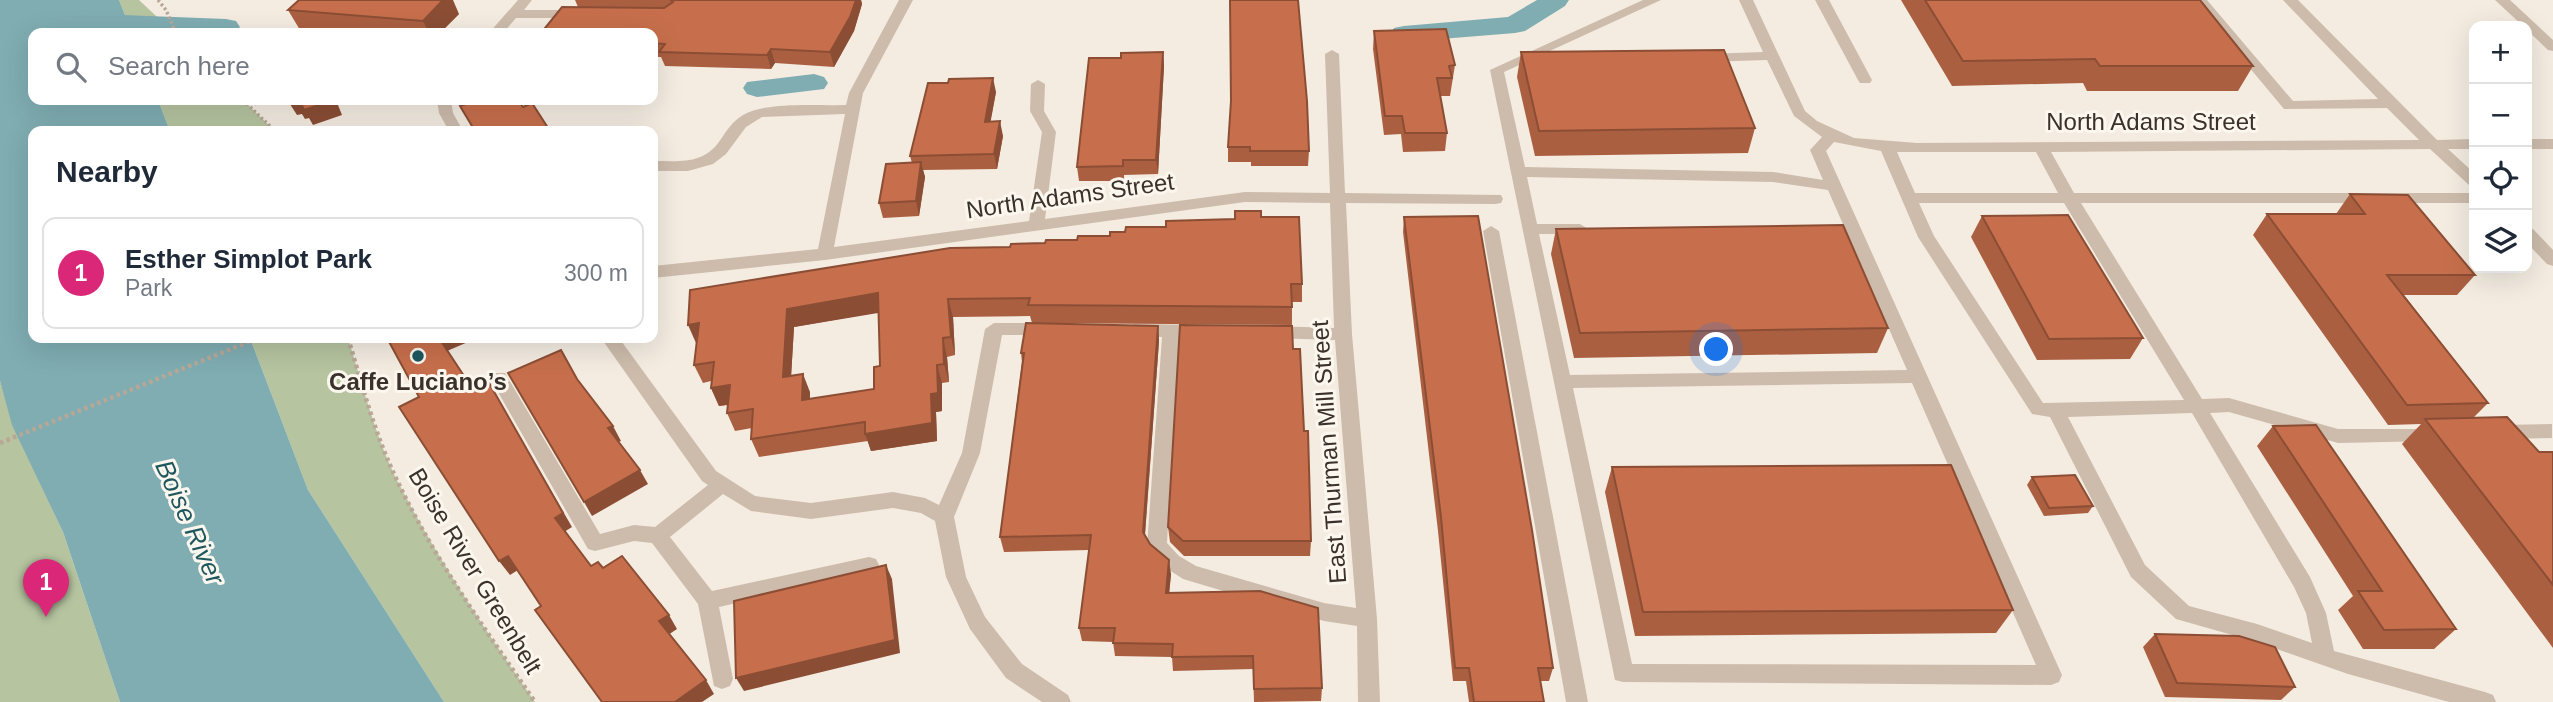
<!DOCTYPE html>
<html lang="en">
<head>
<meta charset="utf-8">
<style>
	:root { --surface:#fff; --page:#f6f6f7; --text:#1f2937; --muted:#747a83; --line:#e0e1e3; --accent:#db2777 }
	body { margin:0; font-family:Arial,sans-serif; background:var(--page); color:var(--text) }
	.controls { position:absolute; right:21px; top:21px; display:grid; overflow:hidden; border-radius:14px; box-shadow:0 7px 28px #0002 }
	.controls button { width:63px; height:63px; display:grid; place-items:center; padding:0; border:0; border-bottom:2px solid var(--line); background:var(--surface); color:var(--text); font:35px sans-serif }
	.you { position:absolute; left:1717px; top:350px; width:24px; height:24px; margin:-18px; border:5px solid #fff; border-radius:50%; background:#1a73e8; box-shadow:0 0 0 10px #1a73e833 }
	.badge { display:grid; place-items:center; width:46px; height:46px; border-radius:50%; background:var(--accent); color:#fff; font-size:23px; font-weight:700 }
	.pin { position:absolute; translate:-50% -58px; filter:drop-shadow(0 2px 4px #0008) }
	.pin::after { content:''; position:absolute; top:37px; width:24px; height:21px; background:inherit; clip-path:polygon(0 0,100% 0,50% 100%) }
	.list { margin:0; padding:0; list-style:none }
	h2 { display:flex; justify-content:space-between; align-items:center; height:91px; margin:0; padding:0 28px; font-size:30px }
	h2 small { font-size:23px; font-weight:400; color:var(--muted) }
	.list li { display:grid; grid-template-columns:46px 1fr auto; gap:21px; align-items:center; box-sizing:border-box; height:112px; margin:0 14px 14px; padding:0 14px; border:2px solid var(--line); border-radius:14px }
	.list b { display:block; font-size:26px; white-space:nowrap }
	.list p { margin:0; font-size:23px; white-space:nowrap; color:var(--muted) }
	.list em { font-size:23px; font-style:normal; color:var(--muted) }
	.icon { flex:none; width:38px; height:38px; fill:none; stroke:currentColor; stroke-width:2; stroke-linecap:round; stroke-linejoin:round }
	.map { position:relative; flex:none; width:2553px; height:702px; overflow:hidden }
	.search { position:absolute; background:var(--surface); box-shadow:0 7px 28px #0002; left:28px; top:28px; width:630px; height:77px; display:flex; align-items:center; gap:18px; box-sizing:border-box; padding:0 24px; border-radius:14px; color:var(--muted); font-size:26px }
	.panel { position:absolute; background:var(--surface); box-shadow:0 7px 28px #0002; left:28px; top:126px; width:630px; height:217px; border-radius:14px }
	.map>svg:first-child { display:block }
</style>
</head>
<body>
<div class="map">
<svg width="2553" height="702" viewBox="0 0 2553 702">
	<rect width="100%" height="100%" fill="#f4ece1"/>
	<!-- green -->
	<g fill="#b6c4a0">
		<polygon points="119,0 139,0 174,33 132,33"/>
		<polygon points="158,100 243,100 275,131 170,131"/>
		<path d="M250,338h98c15,48 28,101 51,146 39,76 88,148 136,218h-91l-136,-212z"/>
		<polygon points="0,381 13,425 63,532 120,702 0,702"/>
	</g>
	<!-- water -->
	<polygon fill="#7fadb2" points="0,0 119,0 132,33 33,33 33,100 158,100 170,131 33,131 33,338 250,338 308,490 444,702 120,702 63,532 12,425 0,381"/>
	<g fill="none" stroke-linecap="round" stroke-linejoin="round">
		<!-- canal -->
		<g fill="#7fadb2" fill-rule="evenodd">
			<polygon points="1537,0 1569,0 1565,6 1525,31 1515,33 1404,42 1394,40 1390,34 1394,28 1404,26 1508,17"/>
			<polygon points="96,14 226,19 236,21 240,27 234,33 96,30 83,33 35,33 39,27"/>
			<polygon points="814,74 824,77 828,83 824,89 757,97 747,94 743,88 747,82"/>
		</g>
		<!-- path-far1 -->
		<g stroke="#b9a796" stroke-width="3.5" stroke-dasharray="2.5 2.5" stroke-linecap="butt">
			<polyline points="158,0 166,10 176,33"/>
			<polyline points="243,100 275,131"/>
		</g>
		<!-- path -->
		<g stroke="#b9a796" stroke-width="4.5" stroke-dasharray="3.5 3.5" stroke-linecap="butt">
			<path d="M348,338c13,43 24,86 42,127 37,84 93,161 145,237"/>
			<polyline points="0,443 258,338"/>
		</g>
		<!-- minor -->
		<g fill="#cdbcac" fill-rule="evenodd">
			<polygon points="518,0 532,0 524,10 578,10 585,14 578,18 516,18 503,33 489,33"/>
			<path d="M899,0h14l-50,93 -29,154 195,-26 13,-89 -12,-21 1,-27 7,-4 7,4 -1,27 12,21 -11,87 200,-27 85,1 -5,-139 7,-4 7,4 6,139 156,2 2,4 -2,4 -6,1 -149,-1 6,131 25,285 3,83h-22l-1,-76 -33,-5 -141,-42c-14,-9 -28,-18 -36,-33l15,-209 -28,-1 -9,-6 9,-6 70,1 9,6 -9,6h-25l-12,206 12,13 17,10 128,37 32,5 -21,-268 -64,-2 -9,-6 9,-6 63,2 -4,-125 -85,-1 -420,58 -172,18v-12l165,-17 27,-135 -83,3 -16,10 -20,27 -13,10 -25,7h-35v-10c28,0 51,4 68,-22 6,-9 12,-18 22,-24 24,-14 75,-9 103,-10l3,-12z"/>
			<path d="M1643,0h18l-157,72 21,95 248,5 50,8 -13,-30 12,-13 -28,-21 -27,-56 -62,2 -7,-4 7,-4 58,-2 -24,-52h14l52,111 12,10 37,17 63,5 502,-3 -32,-32 -103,1 -91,-109h14l86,101 85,-2 -95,-99h15l139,140 37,-1v10h-26l26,24v13l-5,-1 -39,-36 -379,3 23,41h400v10h-393l121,196 27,-1 109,31h102l2,5 -2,5 -7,2 -95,2 -109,-31 -19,1 100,164 16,36 8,38 151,41 8,3 3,7h-47l-101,-28 -91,-32 -81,-23 -45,-42 -81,-160 -18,-3 -114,-177 -37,-86 -47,-9 -8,9 236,524 -3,7 -8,3 -428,-3 -8,-2 -125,-610zM1897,152h139l22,41h-143zM1527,177l246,5 55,8 79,180 -337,5 -31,-141h41l8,-5 -8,-5h-43zM1919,203h145l120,197 -141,3 -109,-167zM1912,383l124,282 -404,-1 -59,-276zM2192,413l102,174 12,26 6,30 -55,-19 -68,-18 -44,-41 -77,-148z"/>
			<polygon points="1815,0 1829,0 1872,80 1870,83 1860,83 1858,80"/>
			<polygon points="2495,0 2510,0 2553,40 2553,51 2548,50 2527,30 2527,26 2523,26"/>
			<polygon points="437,100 451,100 453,113 463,131 449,131 439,113"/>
			<rect x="2527" y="139" width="26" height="10"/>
			<polygon points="1491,226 1499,231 1588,702 1566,702 1483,231"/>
			<polygon points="2527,228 2533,229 2553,250 2553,266 2547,264 2527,243"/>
			<polygon points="994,323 1047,323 1056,329 1047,335 1002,335 980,453 954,517 966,577 985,617 1022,664 1068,695 1071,702 1042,702 1006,678 970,629 946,577 935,521 921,513 893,508 811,519 751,511 723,494 670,537 712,591 869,557 876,559 879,565 876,571 869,573 719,607 733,679 730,686 722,689 714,686 698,604 652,543 634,541 595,551 588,549 490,378 493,373 505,373 600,534 634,525 655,527 708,485 702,481 601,338 619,338 716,471 755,496 811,503 893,492 925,498 939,505 962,453 985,329"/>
			<polygon points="2552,424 2552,438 2499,439 2492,437 2490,432 2492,427 2499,425"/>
		</g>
	</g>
	<!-- wall -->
	<g fill="#ab5f41" fill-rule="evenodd">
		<polygon points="575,0 861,0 862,4 854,31 834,67 775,63 771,69 665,66 661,57 653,57 653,33 578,7"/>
		<polygon points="1901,0 2200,0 2253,66 2238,91 2087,91 2083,83 1952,86"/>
		<polygon points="288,10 459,14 440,33 342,33 300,30"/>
		<polygon points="1374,31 1455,65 1450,96 1440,96 1447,133 1445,151 1403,152 1401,134 1384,135 1373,49"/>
		<polygon points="1163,52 1164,66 1158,174 1124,175 1124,181 1079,181 1077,167 1121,58"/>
		<polygon points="1521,52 1755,128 1748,153 1535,156 1517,77"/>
		<polygon points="948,83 996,92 990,122 1003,136 997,169 923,170 925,177 919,216 883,218 879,203 912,163 910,156"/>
		<polygon points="1231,101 1309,151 1308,166 1251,166 1251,162 1228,162 1228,147"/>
		<polygon points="2350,194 2475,275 2457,295 2404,295 2488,403 2473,418 2539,452 2553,452 2553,648 2402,444 2421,424 2388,425 2253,235 2267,214 2336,214"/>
		<polygon points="1982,216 2143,338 2130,359 2037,360 1971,237"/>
		<path d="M1261,217l41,67v18h-10v23l-260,-2 -2,-7 -77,1 2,38 -8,2 2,25 -7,1v28l-6,1 1,29 -66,10 -3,-10 -109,16 -8,-18 1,-11 -17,3 -8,-18 1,-8 -9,1 -8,-18v-7l-8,2 -9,-18 3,-22 313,-96 100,-11 15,-4 41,-5zM879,312l1,54 -6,23 -64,10v-7l-19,-16 3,-49z"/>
		<polygon points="1404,217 1553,668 1549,681 1540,681 1544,702 1469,702 1466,681 1453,681 1438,531 1403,232"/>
		<polygon points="1556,229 1888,328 1877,353 1574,358 1551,254"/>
		<polygon points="1158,326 1159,341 1145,536 1171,574 1169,593 1322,688 1321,701 1254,702 1253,669 1173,671 1172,657 1115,656 1113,642 1082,641 1079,628 1089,550 1004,552 1000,537 1022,362 1021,353"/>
		<polygon points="1293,349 1311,541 1310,556 1184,556 1170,542 1168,527"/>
		<polygon points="2273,426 2456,629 2434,649 2363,649 2338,610 2353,596 2257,446"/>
		<polygon points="1612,467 2013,610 1996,633 1635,636 1605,492"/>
		<polygon points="2032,477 2093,506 2088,513 2044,516 2027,485"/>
		<polygon points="2155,634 2295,687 2281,700 2165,697 2143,647"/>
	</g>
	<!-- shaded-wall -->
	<g fill="#8b4e35">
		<polygon points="443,0 453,0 459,14 440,33 429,33 423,21"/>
		<polygon points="856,0 861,0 862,4 854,31 834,67 830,52"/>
		<polygon points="771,49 775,63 771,69 767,55"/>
		<polygon points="1163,52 1164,66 1158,174 1156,160"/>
		<polygon points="993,78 996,92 988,136 985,122"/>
		<polygon points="291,100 294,100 301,103 336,100 342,115 313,125 309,118 305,119 302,114 297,115 288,101"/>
		<polygon points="1000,121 1003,136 997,169 994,154"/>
		<polygon points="921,162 925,177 919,216 916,201"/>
		<polygon points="878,293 884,312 794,327 790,395 783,377 787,309"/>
		<polygon points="948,299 953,317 955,355 951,337"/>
		<polygon points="699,323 696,343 688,325"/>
		<polygon points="1158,326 1159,341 1144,546 1143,532"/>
		<polygon points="439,338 465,338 468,342 447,351"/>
		<polygon points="943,338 947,357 949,382 944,364"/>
		<polygon points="937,365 942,383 942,411 936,412 937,441 871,451 865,434 931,394"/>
		<polygon points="803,374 810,392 809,418 802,400"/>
		<polygon points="488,381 572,527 564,532 555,518"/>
		<polygon points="730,385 737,403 719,406 711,388"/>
		<polygon points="613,426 621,441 616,443 608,428"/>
		<polygon points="640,470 648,484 592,516 584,502"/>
		<polygon points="508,556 518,570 510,575 499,561"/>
		<polygon points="1169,560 1171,574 1168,606 1166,593"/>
		<polygon points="886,565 892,579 900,653 744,691 736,678"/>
		<polygon points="669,615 677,629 668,635 659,621"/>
		<polygon points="706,680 714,694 702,702 675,702"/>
	</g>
	<!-- building -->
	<g fill="#c76f4c" stroke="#8b4e35" stroke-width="2" fill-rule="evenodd">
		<polygon points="299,0 443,0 423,21 288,10"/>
		<polygon points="671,0 856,0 850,17 830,52 771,49 767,55 659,52 665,44 653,43 653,33 541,33 562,7 664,8 673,2"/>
		<polygon points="1230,0 1298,0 1307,101 1309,151 1250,151 1250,147 1228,147 1231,101"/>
		<polygon points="1925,0 2200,0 2253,66 2100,66 2095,59 1963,61"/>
		<polygon points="1446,29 1455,65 1449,66 1452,78 1437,78 1447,133 1405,133 1402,116 1385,116 1374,31"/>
		<polygon points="1724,50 1755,128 1539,131 1521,52"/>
		<polygon points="1163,52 1156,160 1123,160 1123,166 1077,167 1089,58 1121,58 1121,53"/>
		<polygon points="993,78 985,122 1000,121 994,154 910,156 928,83 948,83 949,79"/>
		<polygon points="294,100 333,100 304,110 301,103 296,105"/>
		<polygon points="478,100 518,100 523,107 532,103 550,131 475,131 460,106"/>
		<polygon points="921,162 916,201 879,203 886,164"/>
		<polygon points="2350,194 2408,195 2475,275 2387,275 2488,403 2407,405 2267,214 2365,214"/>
		<path d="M1235,211h26v6h38l3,67h-11l1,23 -264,-2 2,-7 -82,1 3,38 -8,1 1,26 -7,1 1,28 -7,1 1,29 -67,11v-12l-114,17 2,-30 -26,4 3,-28 -19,3 3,-26 -20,3 5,-42 -11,2 2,-35 260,-42 60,-1 1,-3 34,-1 1,-3h31l1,-4h32v-4h15l1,-5h40v-6l69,-2zM878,293l2,73 -6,1v22l-72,11 1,-26 -20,3 4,-68z"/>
		<polygon points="2068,215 2143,338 2049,339 1982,216"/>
		<polygon points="1478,216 1532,530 1553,668 1538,668 1544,702 1474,702 1469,668 1455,668 1441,517 1404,217"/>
		<polygon points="1843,225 1888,328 1580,333 1556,229"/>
		<polygon points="1026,323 1158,326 1143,532 1150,544 1169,560 1166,593 1260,591 1318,608 1322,688 1254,689 1253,656 1172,657 1173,644 1113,643 1115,628 1079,628 1091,535 1000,537 1024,353 1021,353"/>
		<polygon points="1180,325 1292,326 1293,349 1300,349 1304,431 1308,431 1311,541 1183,541 1168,527"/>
		<polygon points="387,338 439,338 472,388 488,381 563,513 555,518 591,566 598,562 603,568 622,556 669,615 659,621 706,680 675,702 602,702 535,610 541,606 508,556 499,561 399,407 419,397"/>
		<polygon points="561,350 577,379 613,426 608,428 640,470 584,502 508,373"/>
		<polygon points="2507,417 2539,452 2553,452 2553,585 2425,419"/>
		<polygon points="2316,425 2456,629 2384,630 2358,591 2382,591 2273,426"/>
		<polygon points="1951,465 2013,610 1643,612 1612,467"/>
		<polygon points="2075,475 2093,506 2049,508 2032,477"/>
		<polygon points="886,565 895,640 736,678 734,601"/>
		<polygon points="2155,634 2239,636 2275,647 2295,687 2177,683"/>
	</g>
	<!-- markers -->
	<circle fill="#1f575e" stroke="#fbf6ee" stroke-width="2.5" cx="418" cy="356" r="7"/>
	<g text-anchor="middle" stroke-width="6" stroke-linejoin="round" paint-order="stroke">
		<!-- street labels -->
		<g font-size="24" fill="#3b312b" stroke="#fbf6ee">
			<text x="2151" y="130">North Adams Street</text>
			<text transform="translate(1070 196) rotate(-8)" y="8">North Adams Street</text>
			<text transform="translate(1329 452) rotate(-94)" y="8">East Thurman Mill Street</text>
			<text transform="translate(475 571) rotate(59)" y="8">Boise River Greenbelt</text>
		</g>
		<!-- poi labels -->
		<g font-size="24" font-weight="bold" fill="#3b312b" stroke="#fbf6ee">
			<text x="418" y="390">Caffe Luciano’s</text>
		</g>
		<!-- water labels -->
		<g font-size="26" font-style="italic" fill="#1f575e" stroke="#fbf6ee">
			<text transform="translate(190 522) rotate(66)" y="9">Boise River</text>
		</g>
	</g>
</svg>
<div class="controls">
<button>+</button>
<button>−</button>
<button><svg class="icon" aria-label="locate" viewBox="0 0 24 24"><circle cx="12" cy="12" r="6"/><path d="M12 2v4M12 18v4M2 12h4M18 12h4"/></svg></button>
<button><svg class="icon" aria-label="layers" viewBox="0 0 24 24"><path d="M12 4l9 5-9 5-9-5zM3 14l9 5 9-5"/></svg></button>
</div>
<div class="you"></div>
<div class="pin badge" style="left:46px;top:617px">1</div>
<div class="search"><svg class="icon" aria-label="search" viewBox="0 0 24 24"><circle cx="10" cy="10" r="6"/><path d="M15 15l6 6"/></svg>Search here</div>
<section class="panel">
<h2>Nearby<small></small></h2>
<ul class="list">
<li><span class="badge">1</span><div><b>Esther Simplot Park</b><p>Park</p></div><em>300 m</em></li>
</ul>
</section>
</div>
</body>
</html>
